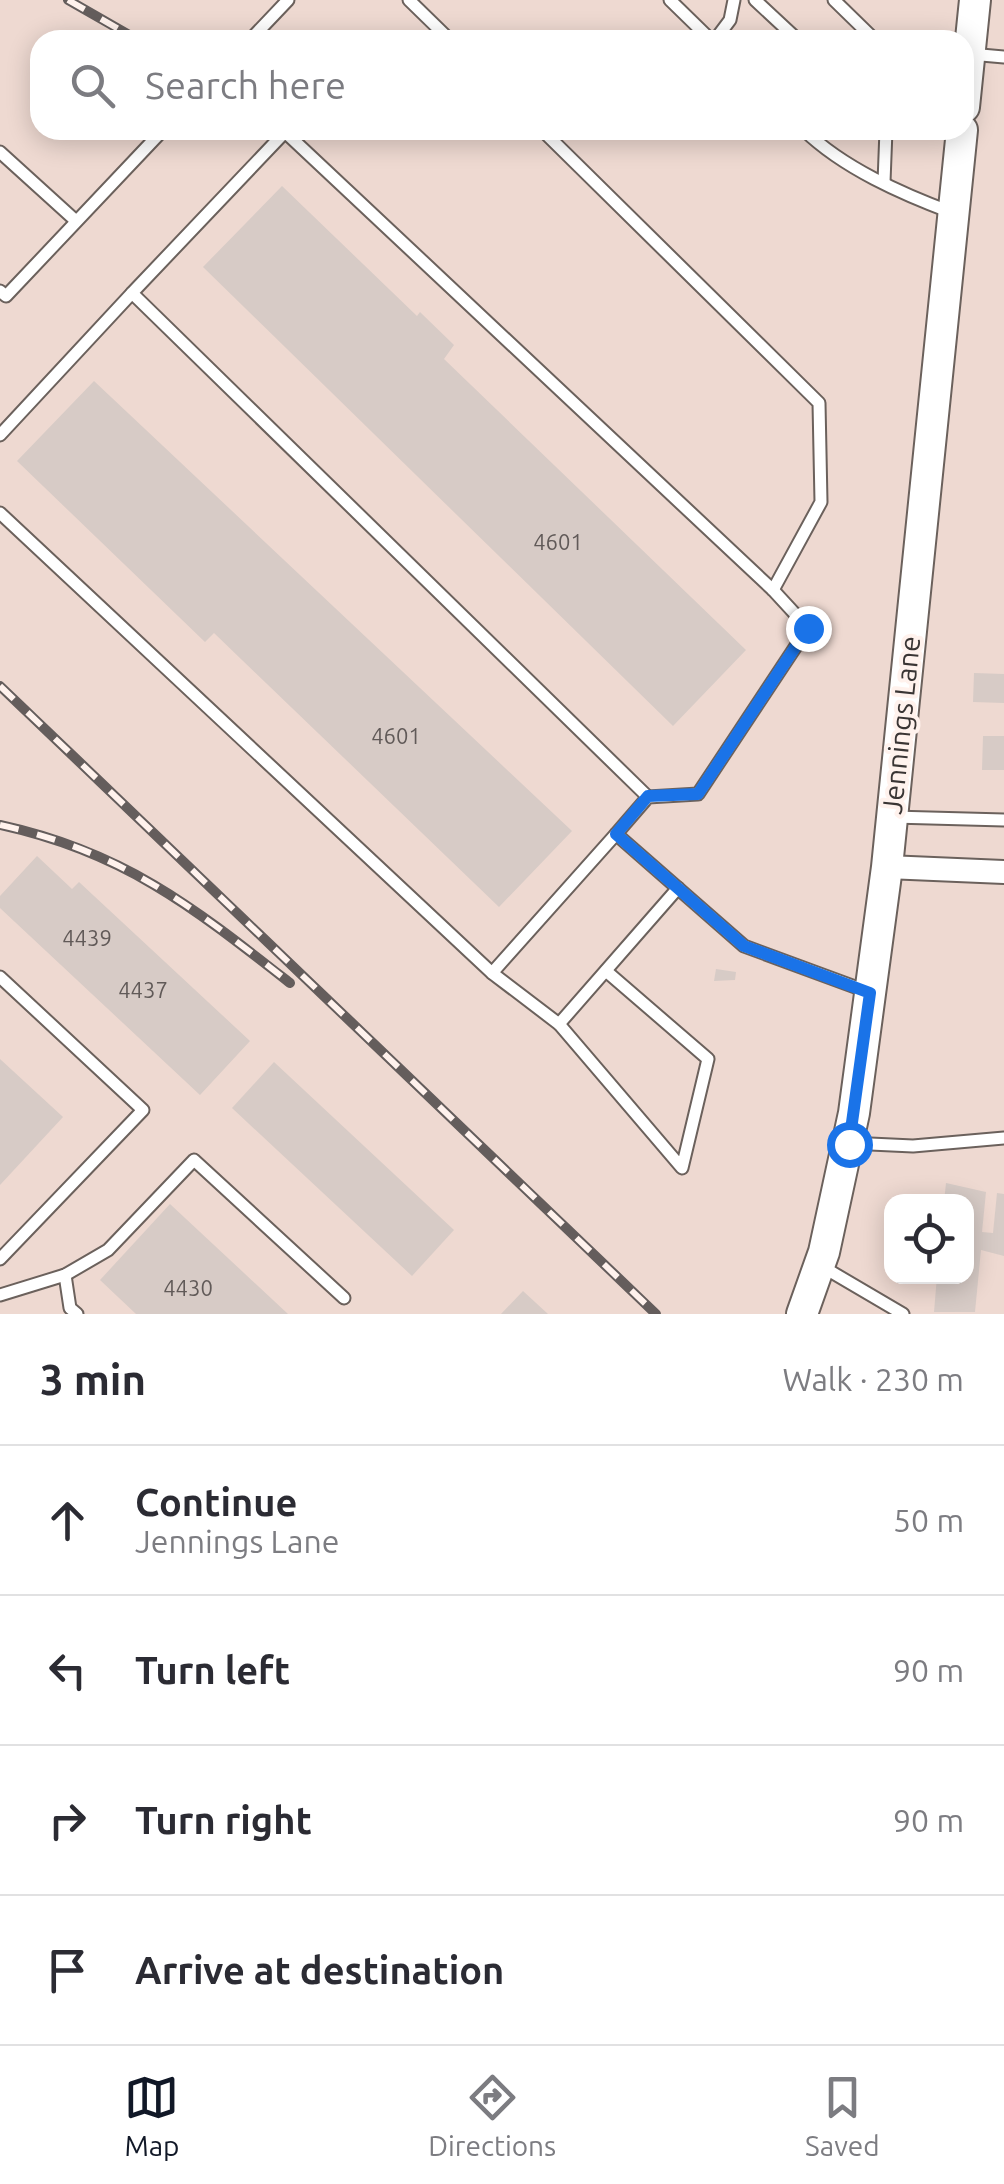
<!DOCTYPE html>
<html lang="en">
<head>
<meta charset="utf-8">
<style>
	:root { --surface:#fff; --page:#f2f2f3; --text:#2b2b33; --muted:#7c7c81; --line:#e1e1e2; --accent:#111827 }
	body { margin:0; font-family:Ubuntu,sans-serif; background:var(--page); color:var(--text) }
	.controls { position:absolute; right:30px; bottom:30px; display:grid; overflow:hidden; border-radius:20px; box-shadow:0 5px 25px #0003 }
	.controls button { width:90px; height:90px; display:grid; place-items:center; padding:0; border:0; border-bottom:2px solid var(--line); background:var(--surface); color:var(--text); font:50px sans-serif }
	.stop { position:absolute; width:30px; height:30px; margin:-22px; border:8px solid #1a73e8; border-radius:50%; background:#fff }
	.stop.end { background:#1a73e8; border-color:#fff; box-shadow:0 2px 10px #0008 }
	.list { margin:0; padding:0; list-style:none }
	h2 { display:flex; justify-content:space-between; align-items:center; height:130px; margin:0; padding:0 40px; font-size:42px }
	h2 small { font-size:32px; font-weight:400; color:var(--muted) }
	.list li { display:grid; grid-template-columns:65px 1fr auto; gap:30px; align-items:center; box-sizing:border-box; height:150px; padding:0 40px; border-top:2px solid var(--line) }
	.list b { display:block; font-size:38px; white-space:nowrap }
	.list p { margin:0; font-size:32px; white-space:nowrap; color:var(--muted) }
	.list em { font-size:32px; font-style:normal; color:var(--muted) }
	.icon { flex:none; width:55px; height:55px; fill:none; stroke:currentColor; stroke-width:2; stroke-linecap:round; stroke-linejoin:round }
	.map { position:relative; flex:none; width:1004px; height:1314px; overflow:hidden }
	.search { position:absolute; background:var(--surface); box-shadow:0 5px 25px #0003; left:30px; right:30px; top:30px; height:110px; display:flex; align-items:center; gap:25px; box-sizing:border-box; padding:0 35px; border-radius:30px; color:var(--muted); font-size:38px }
	.sheet { height:730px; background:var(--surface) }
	nav { display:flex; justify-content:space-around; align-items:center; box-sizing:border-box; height:140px; border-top:2px solid var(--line); background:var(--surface); font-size:28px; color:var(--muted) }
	nav a { display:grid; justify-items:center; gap:5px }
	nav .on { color:var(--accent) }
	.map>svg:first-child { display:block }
</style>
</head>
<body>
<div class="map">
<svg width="1004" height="1314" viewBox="0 0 1004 1314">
	<rect width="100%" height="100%" fill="#f1e4e0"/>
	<!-- built -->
	<path fill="#eed9d1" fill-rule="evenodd" d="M0,0h1004v1314h-1004zM40,40h924v90h-924zM892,1202h74v74h-74z"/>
	<!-- building -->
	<g fill="#d7cbc6">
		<polygon points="282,186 417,316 420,312 454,345 444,359 746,650 673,726 203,267"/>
		<polygon points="94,381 572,831 499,907 214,633 205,642 17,461"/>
		<polygon points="974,673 1004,674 1004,703 973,702"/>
		<polygon points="983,736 1004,736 1004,770 982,770"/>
		<polygon points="37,856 72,889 79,882 250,1041 200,1095 0,908 0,896"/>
		<polygon points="716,969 736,972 735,980 714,981"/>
		<polygon points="0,1059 63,1117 0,1185"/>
		<polygon points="274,1062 454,1230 412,1276 232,1108"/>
		<polygon points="946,1183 986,1192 982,1232 993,1233 997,1193 1004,1194 1004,1256 981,1250 975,1312 934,1312 937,1276 966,1276 966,1202 944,1202"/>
		<polygon points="170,1204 288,1314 136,1314 100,1280"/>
		<polygon points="523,1291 548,1314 501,1314"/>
	</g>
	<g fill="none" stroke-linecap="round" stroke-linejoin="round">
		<defs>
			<g id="lane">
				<polyline points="409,0 450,40"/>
				<polyline points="670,0 711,40"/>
				<polyline points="755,0 798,40"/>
				<polyline points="834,0 875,40"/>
				<polyline points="250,40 288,0"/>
				<polyline points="715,40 730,20 734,0"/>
				<polyline points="970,54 1004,57"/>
				<polyline points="542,130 819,403 821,502 773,590"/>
				<path d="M804,130c39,38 98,64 149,83"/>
				<polyline points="0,152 76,221"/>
				<polyline points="884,182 886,130"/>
				<polyline points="0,291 6,296 163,130"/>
				<polyline points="0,435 132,293"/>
				<polyline points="0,513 492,973"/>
				<polyline points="648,797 698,794 808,628 773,590 285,132 132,293 648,797 616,834 744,946 866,991"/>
				<polyline points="893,817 1004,820"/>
				<polyline points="616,834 492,973 559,1024 678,888"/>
				<polyline points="0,977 143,1110 0,1259"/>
				<polyline points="559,1024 682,1168 708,1059 606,971"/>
				<polyline points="849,1143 913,1146 1004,1138"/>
				<polyline points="823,1267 903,1314"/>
				<polyline points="65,1275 70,1308 77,1314"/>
				<polyline points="0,1295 65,1275 108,1250 194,1160 344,1298"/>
			</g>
			<polyline id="street" points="887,867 1004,872"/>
			<g id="secondary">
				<polyline points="964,107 975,0"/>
				<polyline points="802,1314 824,1252 854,1113 887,867 962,130"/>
			</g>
		</defs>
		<!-- lane casing -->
		<use href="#lane" stroke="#6b615c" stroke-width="15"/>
		<!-- street casing -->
		<use href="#street" stroke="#6b615c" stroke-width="26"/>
		<!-- secondary casing -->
		<use href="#secondary" stroke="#6b615c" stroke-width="34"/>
		<!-- lane -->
		<use href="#lane" stroke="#fff" stroke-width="11"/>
		<!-- street -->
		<use href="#street" stroke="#fff" stroke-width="22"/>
		<!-- secondary -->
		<use href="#secondary" stroke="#fff" stroke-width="30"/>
		<defs>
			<g id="rail">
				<polyline points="68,0 138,40"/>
				<polyline points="0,686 656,1314"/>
				<path d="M0,825c124,27 193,82 290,158"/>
			</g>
		</defs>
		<!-- rail casing -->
		<use href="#rail" stroke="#645d5c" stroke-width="10"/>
		<!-- rail -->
		<use href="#rail" stroke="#fff2ed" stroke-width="6" stroke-dasharray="19" stroke-linecap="butt"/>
	</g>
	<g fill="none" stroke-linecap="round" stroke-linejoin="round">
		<!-- route -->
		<polyline stroke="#1a73e8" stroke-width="12" points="808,628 698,794 648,796 616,834 744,946 870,993 849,1144"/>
	</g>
	<g text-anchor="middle" stroke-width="8" stroke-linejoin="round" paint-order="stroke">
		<!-- number labels -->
		<g font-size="22" fill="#615a58">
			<text x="558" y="550">4601</text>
			<text x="396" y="744">4601</text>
			<text x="87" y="946">4439</text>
			<text x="143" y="998">4437</text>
			<text x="188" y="1296">4430</text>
		</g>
		<!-- street labels -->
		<g font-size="28" fill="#3a3534" stroke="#fff2ed">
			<text transform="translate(901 725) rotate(-84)" y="10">Jennings Lane</text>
		</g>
	</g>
</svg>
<div class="controls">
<button><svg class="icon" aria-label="locate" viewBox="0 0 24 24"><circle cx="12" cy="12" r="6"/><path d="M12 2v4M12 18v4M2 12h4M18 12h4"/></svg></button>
</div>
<div class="stop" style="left:849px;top:1144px"></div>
<div class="stop end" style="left:808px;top:628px"></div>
<div class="search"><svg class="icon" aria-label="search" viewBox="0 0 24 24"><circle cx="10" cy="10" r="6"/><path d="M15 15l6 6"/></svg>Search here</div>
</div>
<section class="sheet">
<h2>3 min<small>Walk · 230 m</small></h2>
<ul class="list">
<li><svg class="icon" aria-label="ahead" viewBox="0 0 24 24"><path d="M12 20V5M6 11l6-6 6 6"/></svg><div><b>Continue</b><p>Jennings Lane</p></div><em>50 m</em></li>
<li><svg class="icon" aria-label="left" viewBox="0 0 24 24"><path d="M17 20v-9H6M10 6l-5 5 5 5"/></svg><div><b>Turn left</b></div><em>90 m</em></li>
<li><svg class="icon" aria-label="right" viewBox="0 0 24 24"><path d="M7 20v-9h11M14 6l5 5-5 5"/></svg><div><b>Turn right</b></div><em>90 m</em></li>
<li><svg class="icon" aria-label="arrive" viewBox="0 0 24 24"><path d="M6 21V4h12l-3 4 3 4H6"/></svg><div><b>Arrive at destination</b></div></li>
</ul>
</section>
<nav>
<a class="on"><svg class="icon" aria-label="map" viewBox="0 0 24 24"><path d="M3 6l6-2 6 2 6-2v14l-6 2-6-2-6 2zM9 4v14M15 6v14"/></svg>Map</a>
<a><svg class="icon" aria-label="directions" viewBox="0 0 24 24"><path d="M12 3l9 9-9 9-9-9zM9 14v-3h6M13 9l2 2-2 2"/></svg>Directions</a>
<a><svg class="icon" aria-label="saved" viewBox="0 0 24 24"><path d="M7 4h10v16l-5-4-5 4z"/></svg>Saved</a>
</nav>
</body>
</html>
